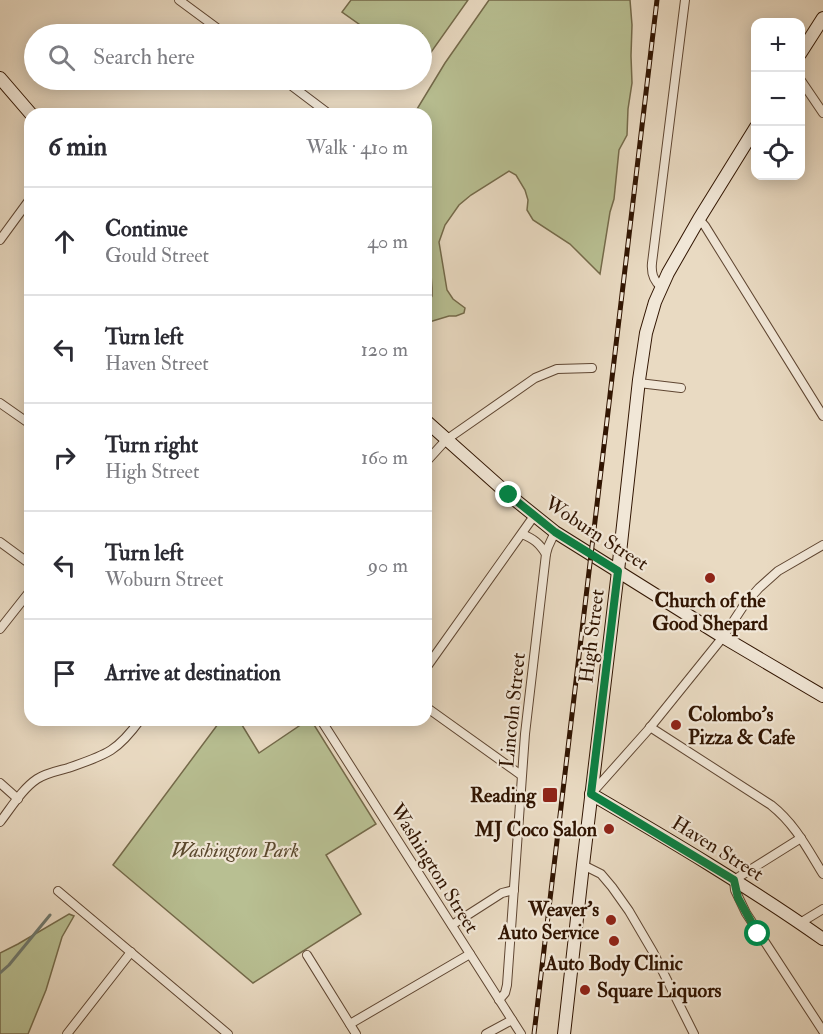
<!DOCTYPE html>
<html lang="en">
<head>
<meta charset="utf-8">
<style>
	:root { --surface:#fff; --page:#f2f2f3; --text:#2b2b33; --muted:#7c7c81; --line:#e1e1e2 }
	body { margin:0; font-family:"IM FELL Double Pica",serif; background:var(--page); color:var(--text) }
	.controls { position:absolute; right:18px; top:18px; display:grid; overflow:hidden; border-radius:12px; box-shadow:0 3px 15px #0003 }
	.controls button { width:54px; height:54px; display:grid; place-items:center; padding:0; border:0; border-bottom:2px solid var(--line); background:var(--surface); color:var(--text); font:30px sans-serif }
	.stop { position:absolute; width:18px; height:18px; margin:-14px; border:4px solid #0b8043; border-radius:50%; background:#fff }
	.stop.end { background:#0b8043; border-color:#fff; box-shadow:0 2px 6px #0008 }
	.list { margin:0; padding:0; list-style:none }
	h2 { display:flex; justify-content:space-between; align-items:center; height:78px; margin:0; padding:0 24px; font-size:26px }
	h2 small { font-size:20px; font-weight:400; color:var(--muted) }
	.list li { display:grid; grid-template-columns:39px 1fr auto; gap:18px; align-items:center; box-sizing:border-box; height:108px; padding:0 24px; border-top:2px solid var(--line) }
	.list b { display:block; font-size:22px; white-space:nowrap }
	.list p { margin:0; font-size:20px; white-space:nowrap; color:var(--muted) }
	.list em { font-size:20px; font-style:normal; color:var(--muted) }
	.icon { flex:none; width:33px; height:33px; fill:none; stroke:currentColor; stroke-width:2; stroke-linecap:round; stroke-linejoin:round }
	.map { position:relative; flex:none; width:823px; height:1034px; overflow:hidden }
	.search { position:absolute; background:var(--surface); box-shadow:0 3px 15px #0003; left:24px; top:24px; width:408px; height:66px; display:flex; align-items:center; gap:15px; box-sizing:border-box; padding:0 21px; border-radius:33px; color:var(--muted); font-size:22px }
	.panel { position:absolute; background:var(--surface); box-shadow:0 3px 15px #0003; left:24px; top:108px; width:408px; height:618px; border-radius:18px }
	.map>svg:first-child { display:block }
</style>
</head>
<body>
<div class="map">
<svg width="823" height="1034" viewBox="0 0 823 1034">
	<rect width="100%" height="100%" fill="#e9dac2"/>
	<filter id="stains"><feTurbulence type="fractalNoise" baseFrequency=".00333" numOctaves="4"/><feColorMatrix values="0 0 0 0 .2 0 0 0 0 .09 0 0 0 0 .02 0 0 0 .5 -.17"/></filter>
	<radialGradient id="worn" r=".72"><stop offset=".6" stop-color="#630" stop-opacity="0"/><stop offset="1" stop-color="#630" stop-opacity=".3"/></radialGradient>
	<!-- green -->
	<g fill="#b8bf92" stroke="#746a4a" stroke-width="1.5">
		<polygon points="351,0 468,0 422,65 422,34 373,34 342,12"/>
		<polygon points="489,0 630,0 632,25 631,56 632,83 628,109 627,135 619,150 614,199 610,212 600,274 570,244 533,220 527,210 528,200 525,190 516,175 509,171 471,195 459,205 445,225 439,242 447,290 453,299 465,308 464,313 456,316 449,316 426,323 426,307 432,296 432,288 430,261 426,249 426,114 414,114 445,63"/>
		<polygon points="221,720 239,720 259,753 308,720 311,720 376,824 326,855 361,914 253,983 113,865"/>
		<polygon points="69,914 74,916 62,937 46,990 28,1034 0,1034 0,953 18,944"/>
	</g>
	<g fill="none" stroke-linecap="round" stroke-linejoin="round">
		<!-- stream -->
		<polyline stroke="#6e786d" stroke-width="3" points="0,973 9,965 50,915"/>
		<defs>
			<g id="street">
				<polyline points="179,0 225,34"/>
				<polyline points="800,79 823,113"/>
				<polyline points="284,80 329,114"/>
				<polyline points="699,219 705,226 823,416"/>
				<polyline points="0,240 30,199"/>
				<path d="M661,287c-8,-7 -10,-14 -9,-24l33,-263"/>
				<polyline points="639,383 681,388"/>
				<polyline points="0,403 30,424"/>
				<polyline points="426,462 446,440 535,378 557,369 592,368"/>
				<path d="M522,534c12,5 17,9 24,20"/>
				<polyline points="0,542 30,564"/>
				<polyline points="0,629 30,591"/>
				<polyline points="426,668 534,516"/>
				<polyline points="426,707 521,775"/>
				<polyline points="321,720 521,1034"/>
				<path d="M650,727l121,78c24,19 36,43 52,69"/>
				<polyline points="0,783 18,799"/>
				<polyline points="591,794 648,730 723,637 744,605 759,588 778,571 823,545"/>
				<path d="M0,822c11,-14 22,-33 37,-43 9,-6 20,-8 31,-11 37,-13 48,-15 72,-48"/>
				<polyline points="801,838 734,880 735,890 746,913 823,1031"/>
				<polyline points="583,865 601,874 612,887 629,911 653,952 694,1034"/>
				<polyline points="58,891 228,1034"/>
				<polyline points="800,923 823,909"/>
				<polyline points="452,925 502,893 514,890"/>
				<polyline points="307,955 356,1034"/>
				<polyline points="499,1000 505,993 507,985 525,734 546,554 548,547 555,532"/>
				<polyline points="350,1024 470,954"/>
				<polyline points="67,1034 131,952"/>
				<polyline points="486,1034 512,1020"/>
			</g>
			<g id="secondary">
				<polyline points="800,54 823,18"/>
				<polyline points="0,78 31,114"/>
				<polyline points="426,421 509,495 555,532 723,637 823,696"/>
				<path d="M591,794c79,46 158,93 232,145"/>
				<polyline points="564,1034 583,865 618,571 639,380 646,333 655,302 668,273 699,219 756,127"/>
			</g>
		</defs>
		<!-- street casing -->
		<use href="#street" stroke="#5f4632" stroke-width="10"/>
		<!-- secondary casing -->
		<use href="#secondary" stroke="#311502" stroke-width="14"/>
		<!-- street -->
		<use href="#street" stroke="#f1e7d7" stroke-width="8"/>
		<!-- secondary -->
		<use href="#secondary" stroke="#f1e7d7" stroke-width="12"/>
		<defs>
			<polyline id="rail" points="534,1034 657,0"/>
		</defs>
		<!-- rail casing -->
		<use href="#rail" stroke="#311502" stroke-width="5"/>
		<!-- rail -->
		<use href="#rail" stroke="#f1e7d7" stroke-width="3" stroke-dasharray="9" stroke-linecap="butt"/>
	</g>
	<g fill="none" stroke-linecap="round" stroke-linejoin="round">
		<!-- route -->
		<polyline stroke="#0b8043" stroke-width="8" points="509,495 555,532 618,571 591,794 734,880 738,898 758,934"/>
	</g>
	<!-- markers -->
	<g fill="#8f2418" stroke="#f1e7d7" stroke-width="2">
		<circle cx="710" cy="578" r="6"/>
		<circle cx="676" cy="725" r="6"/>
		<rect x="542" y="787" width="16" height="16" rx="3"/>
		<circle cx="609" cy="829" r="6"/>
		<circle cx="611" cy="920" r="6"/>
		<circle cx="614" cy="941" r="6"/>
		<circle cx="585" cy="990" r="6"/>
	</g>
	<g text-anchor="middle" stroke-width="4.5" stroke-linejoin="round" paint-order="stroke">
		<!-- street labels -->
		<g font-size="20" fill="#311502" stroke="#f1e7d7">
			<text transform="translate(597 533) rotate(33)" y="7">Woburn Street</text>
			<text transform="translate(591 636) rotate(-83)" y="7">High Street</text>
			<text transform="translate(512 710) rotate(-84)" y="7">Lincoln Street</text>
			<text transform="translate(718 848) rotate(32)" y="7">Haven Street</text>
			<text transform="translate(435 868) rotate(58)" y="7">Washington Street</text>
		</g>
		<!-- poi labels -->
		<g font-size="20" font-weight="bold" fill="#311502" stroke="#f1e7d7" text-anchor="end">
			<text x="710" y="607" text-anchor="middle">Church of the<tspan x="710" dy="23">Good Shepard</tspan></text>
			<text x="688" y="721" text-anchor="start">Colombo's<tspan x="688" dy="23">Pizza &amp; Cafe</tspan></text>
			<text x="536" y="802">Reading</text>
			<text x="597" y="836">MJ Coco Salon</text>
			<text x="599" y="916">Weaver's<tspan x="599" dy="23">Auto Service</tspan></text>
			<text x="614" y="970" text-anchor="middle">Auto Body Clinic</text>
			<text x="597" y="997" text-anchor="start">Square Liquors</text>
		</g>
		<!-- park labels -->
		<g font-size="20" font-style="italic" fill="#5a482d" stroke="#f1e7d7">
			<text x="235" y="857">Washington Park</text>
		</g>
	</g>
	<rect width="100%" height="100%" filter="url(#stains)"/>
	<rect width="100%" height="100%" fill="url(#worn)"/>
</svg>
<div class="controls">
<button>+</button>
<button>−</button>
<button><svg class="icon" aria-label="locate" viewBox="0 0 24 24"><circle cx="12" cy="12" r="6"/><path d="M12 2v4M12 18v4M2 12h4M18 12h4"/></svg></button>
</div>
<div class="stop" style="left:758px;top:934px"></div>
<div class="stop end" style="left:509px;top:495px"></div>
<div class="search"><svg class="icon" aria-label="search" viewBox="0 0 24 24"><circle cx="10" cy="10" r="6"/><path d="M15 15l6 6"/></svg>Search here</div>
<section class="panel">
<h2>6 min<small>Walk · 410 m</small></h2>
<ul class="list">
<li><svg class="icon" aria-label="ahead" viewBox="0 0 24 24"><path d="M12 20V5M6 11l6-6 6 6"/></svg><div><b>Continue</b><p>Gould Street</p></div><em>40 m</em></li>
<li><svg class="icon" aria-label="left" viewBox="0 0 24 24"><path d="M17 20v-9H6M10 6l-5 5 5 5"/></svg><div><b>Turn left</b><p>Haven Street</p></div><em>120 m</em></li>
<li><svg class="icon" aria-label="right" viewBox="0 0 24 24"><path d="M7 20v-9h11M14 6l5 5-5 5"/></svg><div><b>Turn right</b><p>High Street</p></div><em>160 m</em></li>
<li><svg class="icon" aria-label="left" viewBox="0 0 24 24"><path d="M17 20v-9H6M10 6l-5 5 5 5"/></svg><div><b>Turn left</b><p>Woburn Street</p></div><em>90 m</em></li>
<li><svg class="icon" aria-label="arrive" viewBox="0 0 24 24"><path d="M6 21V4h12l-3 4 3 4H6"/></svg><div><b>Arrive at destination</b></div></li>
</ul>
</section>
</div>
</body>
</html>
